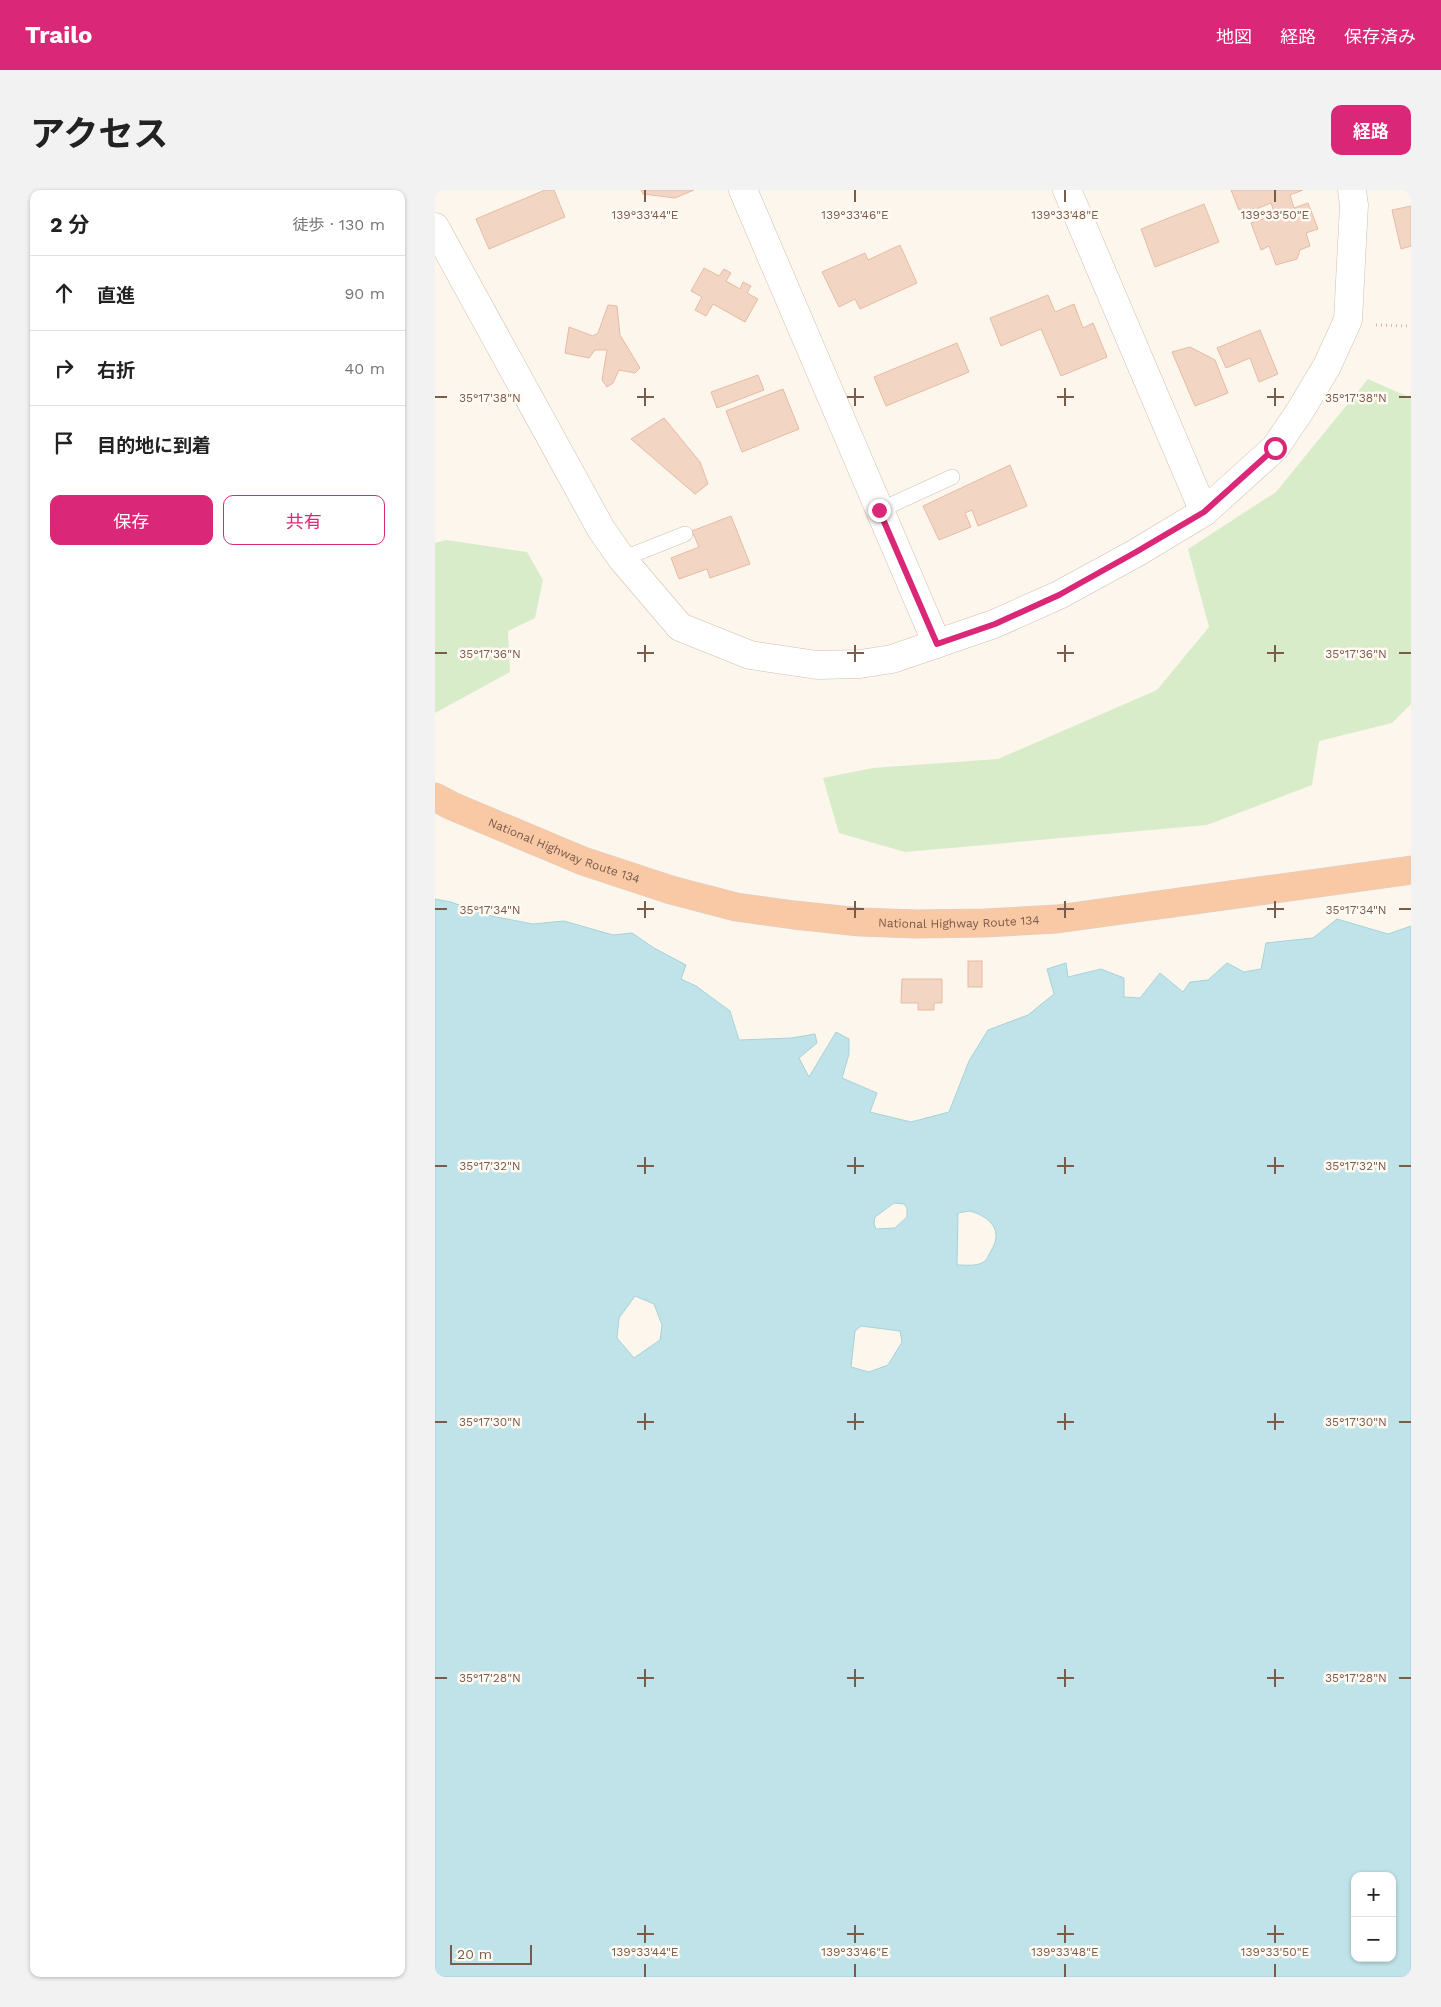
<!DOCTYPE html>
<html lang="ja">
<head>
<meta charset="utf-8">
<style>
	:root { --surface:#fff; --page:#f2f2f2; --text:#222; --muted:#767676; --line:#e0e0e0; --accent:#db2777 }
	body { margin:0; font-family:"Work Sans","Noto Sans JP",sans-serif; background:var(--page); color:var(--text) }
	.controls { position:absolute; right:15px; bottom:15px; display:grid; overflow:hidden; border-radius:10px; box-shadow:0 1px 4px #0004 }
	.controls button { width:45px; height:45px; display:grid; place-items:center; padding:0; border:0; border-bottom:1px solid var(--line); background:var(--surface); color:var(--text); font:25px sans-serif }
	.scale { position:absolute; left:15px; bottom:12px; width:82px; box-sizing:border-box; padding-left:5px; border:2px solid #7a5c4d; border-top:0; font-size:14px; line-height:18px; white-space:nowrap; color:#7a5c4d; -webkit-text-stroke:4px #fffaf3; paint-order:stroke }
	.stop { position:absolute; width:15px; height:15px; margin:-11px; border:4px solid #db2777; border-radius:50%; background:#fff }
	.stop.end { background:#db2777; border-color:#fff; box-shadow:0 1px 5px #0008 }
	.list { margin:0; padding:0; list-style:none }
	h2 { display:flex; justify-content:space-between; align-items:center; height:65px; margin:0; padding:0 20px; font-size:21px }
	h2 small { font-size:16px; font-weight:400; color:var(--muted) }
	.list li { display:grid; grid-template-columns:32px 1fr auto; gap:15px; align-items:center; box-sizing:border-box; height:75px; padding:0 20px; border-top:1px solid var(--line) }
	.list b { display:block; font-size:19px; white-space:nowrap }
	.list em { font-size:16px; font-style:normal; color:var(--muted) }
	.actions { display:flex; gap:10px; padding:15px 20px }
	.actions a { flex:1; padding:11px 0; border:1px solid var(--accent); border-radius:10px; text-align:center; font-size:18px; color:var(--accent) }
	.actions .main { background:var(--accent); color:#fff }
	.icon { flex:none; width:28px; height:28px; fill:none; stroke:currentColor; stroke-width:2; stroke-linecap:round; stroke-linejoin:round }
	.map { position:relative; flex:none; width:976px; height:1787px; overflow:hidden; border-radius:10px }
	header { display:flex; align-items:center; gap:30px; box-sizing:border-box; height:70px; padding:0 25px; background:var(--accent); color:#fff }
	header strong { font-size:24px }
	nav { display:flex; gap:28px; margin-inline-start:auto; font-size:18px }
	.intro { display:flex; align-items:center; justify-content:space-between; box-sizing:border-box; height:120px; padding:0 30px }
	h1 { margin:0; font-size:35px }
	.button { padding:12px 22px; border-radius:10px; background:var(--accent); color:#fff; font-size:18px; font-weight:700 }
	main { display:flex; gap:30px; padding:0 30px }
	aside { flex:1; background:var(--surface); border-radius:10px; box-shadow:0 1px 4px #0004 }
	.map>svg:first-child { display:block }
</style>
</head>
<body>
<header>
<strong>Trailo</strong>
<nav><a>地図</a><a>経路</a><a>保存済み</a></nav>
</header>
<div class="intro"><h1>アクセス</h1><a class="button">経路</a></div>
<main>
<aside>
<h2>2 分<small>徒歩 · 130 m</small></h2>
<ul class="list">
<li><svg class="icon" aria-label="ahead" viewBox="0 0 24 24"><path d="M12 20V5M6 11l6-6 6 6"/></svg><div><b>直進</b></div><em>90 m</em></li>
<li><svg class="icon" aria-label="right" viewBox="0 0 24 24"><path d="M7 20v-9h11M14 6l5 5-5 5"/></svg><div><b>右折</b></div><em>40 m</em></li>
<li><svg class="icon" aria-label="arrive" viewBox="0 0 24 24"><path d="M6 21V4h12l-3 4 3 4H6"/></svg><div><b>目的地に到着</b></div></li>
</ul>
<div class="actions"><a class="main">保存</a><a>共有</a></div>
</aside>
<div class="map">
<svg width="976" height="1787" viewBox="0 0 976 1787">
	<rect width="100%" height="100%" fill="#fdf6ec"/>
	<!-- green -->
	<g fill="#d8ecc9">
		<polygon points="933,189 976,208 976,514 957,533 884,551 877,595 772,635 470,662 404,643 388,588 438,578 563,569 722,500 774,437 753,359 841,302"/>
		<polygon points="11,350 92,362 108,390 100,428 73,441 75,482 0,523 0,353"/>
	</g>
	<!-- water -->
	<path fill="#bfe3e8" stroke="#a5d3da" fill-rule="evenodd" d="M0,709l16,3 35,13 47,9 31,-3 49,14 19,-2 22,15 32,17 -5,14 15,7 34,25 9,29 53,-2 23,-4 2,9 -18,15 10,19 27,-45 13,7v15l-7,24 35,15 -7,19 41,10 38,-10 20,-51 19,-31 40,-15 26,-21 -7,-25 19,-6 2,14 33,-8 23,9v19l16,1 20,-25 23,19 7,-10 18,-2 19,-17 17,9 17,-3 5,-26 47,-5 24,-19 51,15 23,-8v1051h-976zM459,1013l10,1 3,4v9l-12,11 -19,1 -2,-5 1,-7zM535,1021c20,6 34,19 21,40 -2,4 -4,8 -6,10 -8,6 -19,4 -28,4l1,-52zM200,1106l19,8 8,21 -2,15 -26,18 -17,-20 2,-20zM426,1136l39,5 2,11 -14,23 -19,7 -18,-5 4,-36zM920,1686h37v82h-37z"/>
	<!-- building -->
	<g fill="#f3d5c3" stroke="#e6bba3">
		<polygon points="110,0 119,0 130,27 54,59 41,29"/>
		<polygon points="206,0 259,0 240,8 208,4"/>
		<polygon points="796,0 868,0 855,5 859,18 873,13 883,39 871,43 875,56 865,60 862,69 841,75 834,56 826,60 816,33 840,25 836,13 806,25"/>
		<polygon points="769,14 784,52 720,77 706,39"/>
		<polygon points="976,16 976,56 966,59 957,20"/>
		<polygon points="465,55 482,93 425,119 420,109 404,117 387,82 430,63 433,70"/>
		<polygon points="269,78 284,86 289,79 296,83 291,91 305,99 308,92 316,96 312,103 323,109 310,132 278,114 271,126 260,120 267,107 256,101"/>
		<polygon points="613,105 620,122 639,114 648,138 658,133 672,167 626,186 606,139 566,156 555,128"/>
		<polygon points="173,115 182,116 185,145 205,178 200,183 184,180 178,193 172,197 167,190 172,160 160,160 154,168 130,163 134,137 158,146 163,143"/>
		<polygon points="825,140 843,184 824,192 815,168 791,178 782,158"/>
		<polygon points="522,153 534,182 451,216 439,187"/>
		<polygon points="755,157 780,170 793,203 760,216 737,162"/>
		<polygon points="323,185 329,200 282,218 276,202"/>
		<polygon points="348,199 364,239 307,262 291,221"/>
		<polygon points="229,228 265,272 273,294 260,304 196,249"/>
		<polygon points="575,275 592,316 543,336 537,320 530,323 536,337 504,350 488,316"/>
		<polygon points="296,326 315,374 275,388 272,379 244,389 236,368 264,357 257,341"/>
		<rect x="533" y="771" width="14" height="26"/>
		<polygon points="467,789 507,789 507,813 499,813 499,820 483,820 483,813 466,813"/>
	</g>
	<g fill="none" stroke-linecap="round" stroke-linejoin="round">
		<defs>
			<g id="service">
				<polyline points="445,320 517,287"/>
				<polyline points="187,369 250,344"/>
			</g>
			<g id="minor">
				<polyline points="308,0 502,454"/>
				<polyline points="632,0 769,322"/>
				<polyline points="0,37 166,339 187,369 245,437 315,465 382,475 425,474 457,469 559,434 624,405 701,363 769,322 840,258 865,221 892,176 913,130 919,15 917,0"/>
			</g>
			<g id="trunk">
				<path id="s1" d="M0,607l17,9 131,55 88,29 65,17 58,8 66,7 57,2 68,-1 72,-4 354,-49"/>
			</g>
		</defs>
		<!-- service casing -->
		<use href="#service" stroke="#d1beb0" stroke-width="16"/>
		<!-- minor casing -->
		<use href="#minor" stroke="#d1beb0" stroke-width="29"/>
		<!-- trunk casing -->
		<use href="#trunk" stroke="#dad1cd" stroke-width="29"/>
		<!-- path -->
		<polyline stroke="#d9b8a5" stroke-width="3" stroke-dasharray="1 4" stroke-linecap="butt" points="941,135 976,136"/>
		<!-- service -->
		<use href="#service" stroke="#fff" stroke-width="15"/>
		<!-- minor -->
		<use href="#minor" stroke="#fff" stroke-width="28"/>
		<!-- trunk -->
		<use href="#trunk" stroke="#f9c8a4" stroke-width="28"/>
	</g>
	<g fill="none" stroke-linecap="round" stroke-linejoin="round">
		<!-- route -->
		<polyline stroke="#db2777" stroke-width="6" points="444,320 502,454 560,434 624,405 701,362 769,322 840,258"/>
	</g>
	<!-- ticks -->
	<path fill="none" stroke="#7a5c4d" stroke-width="2" d="M210,0v12M420,0v12M630,0v12M840,0v12M210,198v18M420,198v18M630,198v18M840,198v18M0,207h12M202,207h17M412,207h17M622,207h17M832,207h17M964,207h12M210,455v17M420,455v17M630,455v17M840,455v17M0,463h12M202,463h17M412,463h17M622,463h17M832,463h17M964,463h12M210,711v17M420,711v17M630,711v17M840,711v17M0,719h12M202,719h17M412,719h17M622,719h17M832,719h17M964,719h12M210,967v17M420,967v17M630,967v17M840,967v17M0,976h12M202,976h17M412,976h17M622,976h17M832,976h17M964,976h12M210,1223v17M420,1223v17M630,1223v17M840,1223v17M0,1232h12M202,1232h17M412,1232h17M622,1232h17M832,1232h17M964,1232h12M210,1479v18M420,1479v18M630,1479v18M840,1479v18M0,1488h12M202,1488h17M412,1488h17M622,1488h17M832,1488h17M964,1488h12M210,1735v18M420,1735v18M630,1735v18M840,1735v18M202,1744h17M412,1744h17M622,1744h17M832,1744h17M210,1774v13M420,1774v13M630,1774v13M840,1774v13"/>
	<g text-anchor="middle" stroke-width="5" stroke-linejoin="round" paint-order="stroke">
		<!-- street labels -->
		<g font-size="12" fill="#7a5c4d" stroke="#fffaf3">
			<text dy="4" stroke="none"><textPath href="#s1" startOffset="140">National Highway Route 134</textPath></text>
			<text dy="4" stroke="none"><textPath href="#s1" startOffset="545">National Highway Route 134</textPath></text>
		</g>
	</g>
	<g font-size="12" text-anchor="middle" fill="#7a5c4d" stroke="#fffaf3" stroke-width="5" stroke-linejoin="round" paint-order="stroke">
		<text x="210" y="29">139°33'44"E</text>
		<text x="420" y="29">139°33'46"E</text>
		<text x="630" y="29">139°33'48"E</text>
		<text x="840" y="29">139°33'50"E</text>
		<text x="55" y="212">35°17'38"N</text>
		<text x="921" y="212">35°17'38"N</text>
		<text x="55" y="468">35°17'36"N</text>
		<text x="921" y="468">35°17'36"N</text>
		<text x="55" y="724">35°17'34"N</text>
		<text x="921" y="724">35°17'34"N</text>
		<text x="55" y="980">35°17'32"N</text>
		<text x="921" y="980">35°17'32"N</text>
		<text x="55" y="1236">35°17'30"N</text>
		<text x="921" y="1236">35°17'30"N</text>
		<text x="55" y="1492">35°17'28"N</text>
		<text x="921" y="1492">35°17'28"N</text>
		<text x="210" y="1766">139°33'44"E</text>
		<text x="420" y="1766">139°33'46"E</text>
		<text x="630" y="1766">139°33'48"E</text>
		<text x="840" y="1766">139°33'50"E</text>
	</g>
</svg>
<div class="controls">
<button>+</button>
<button>−</button>
</div>
<div class="scale">20 m</div>
<div class="stop" style="left:840px;top:258px"></div>
<div class="stop end" style="left:444px;top:320px"></div>
</div>
</main>
</body>
</html>
